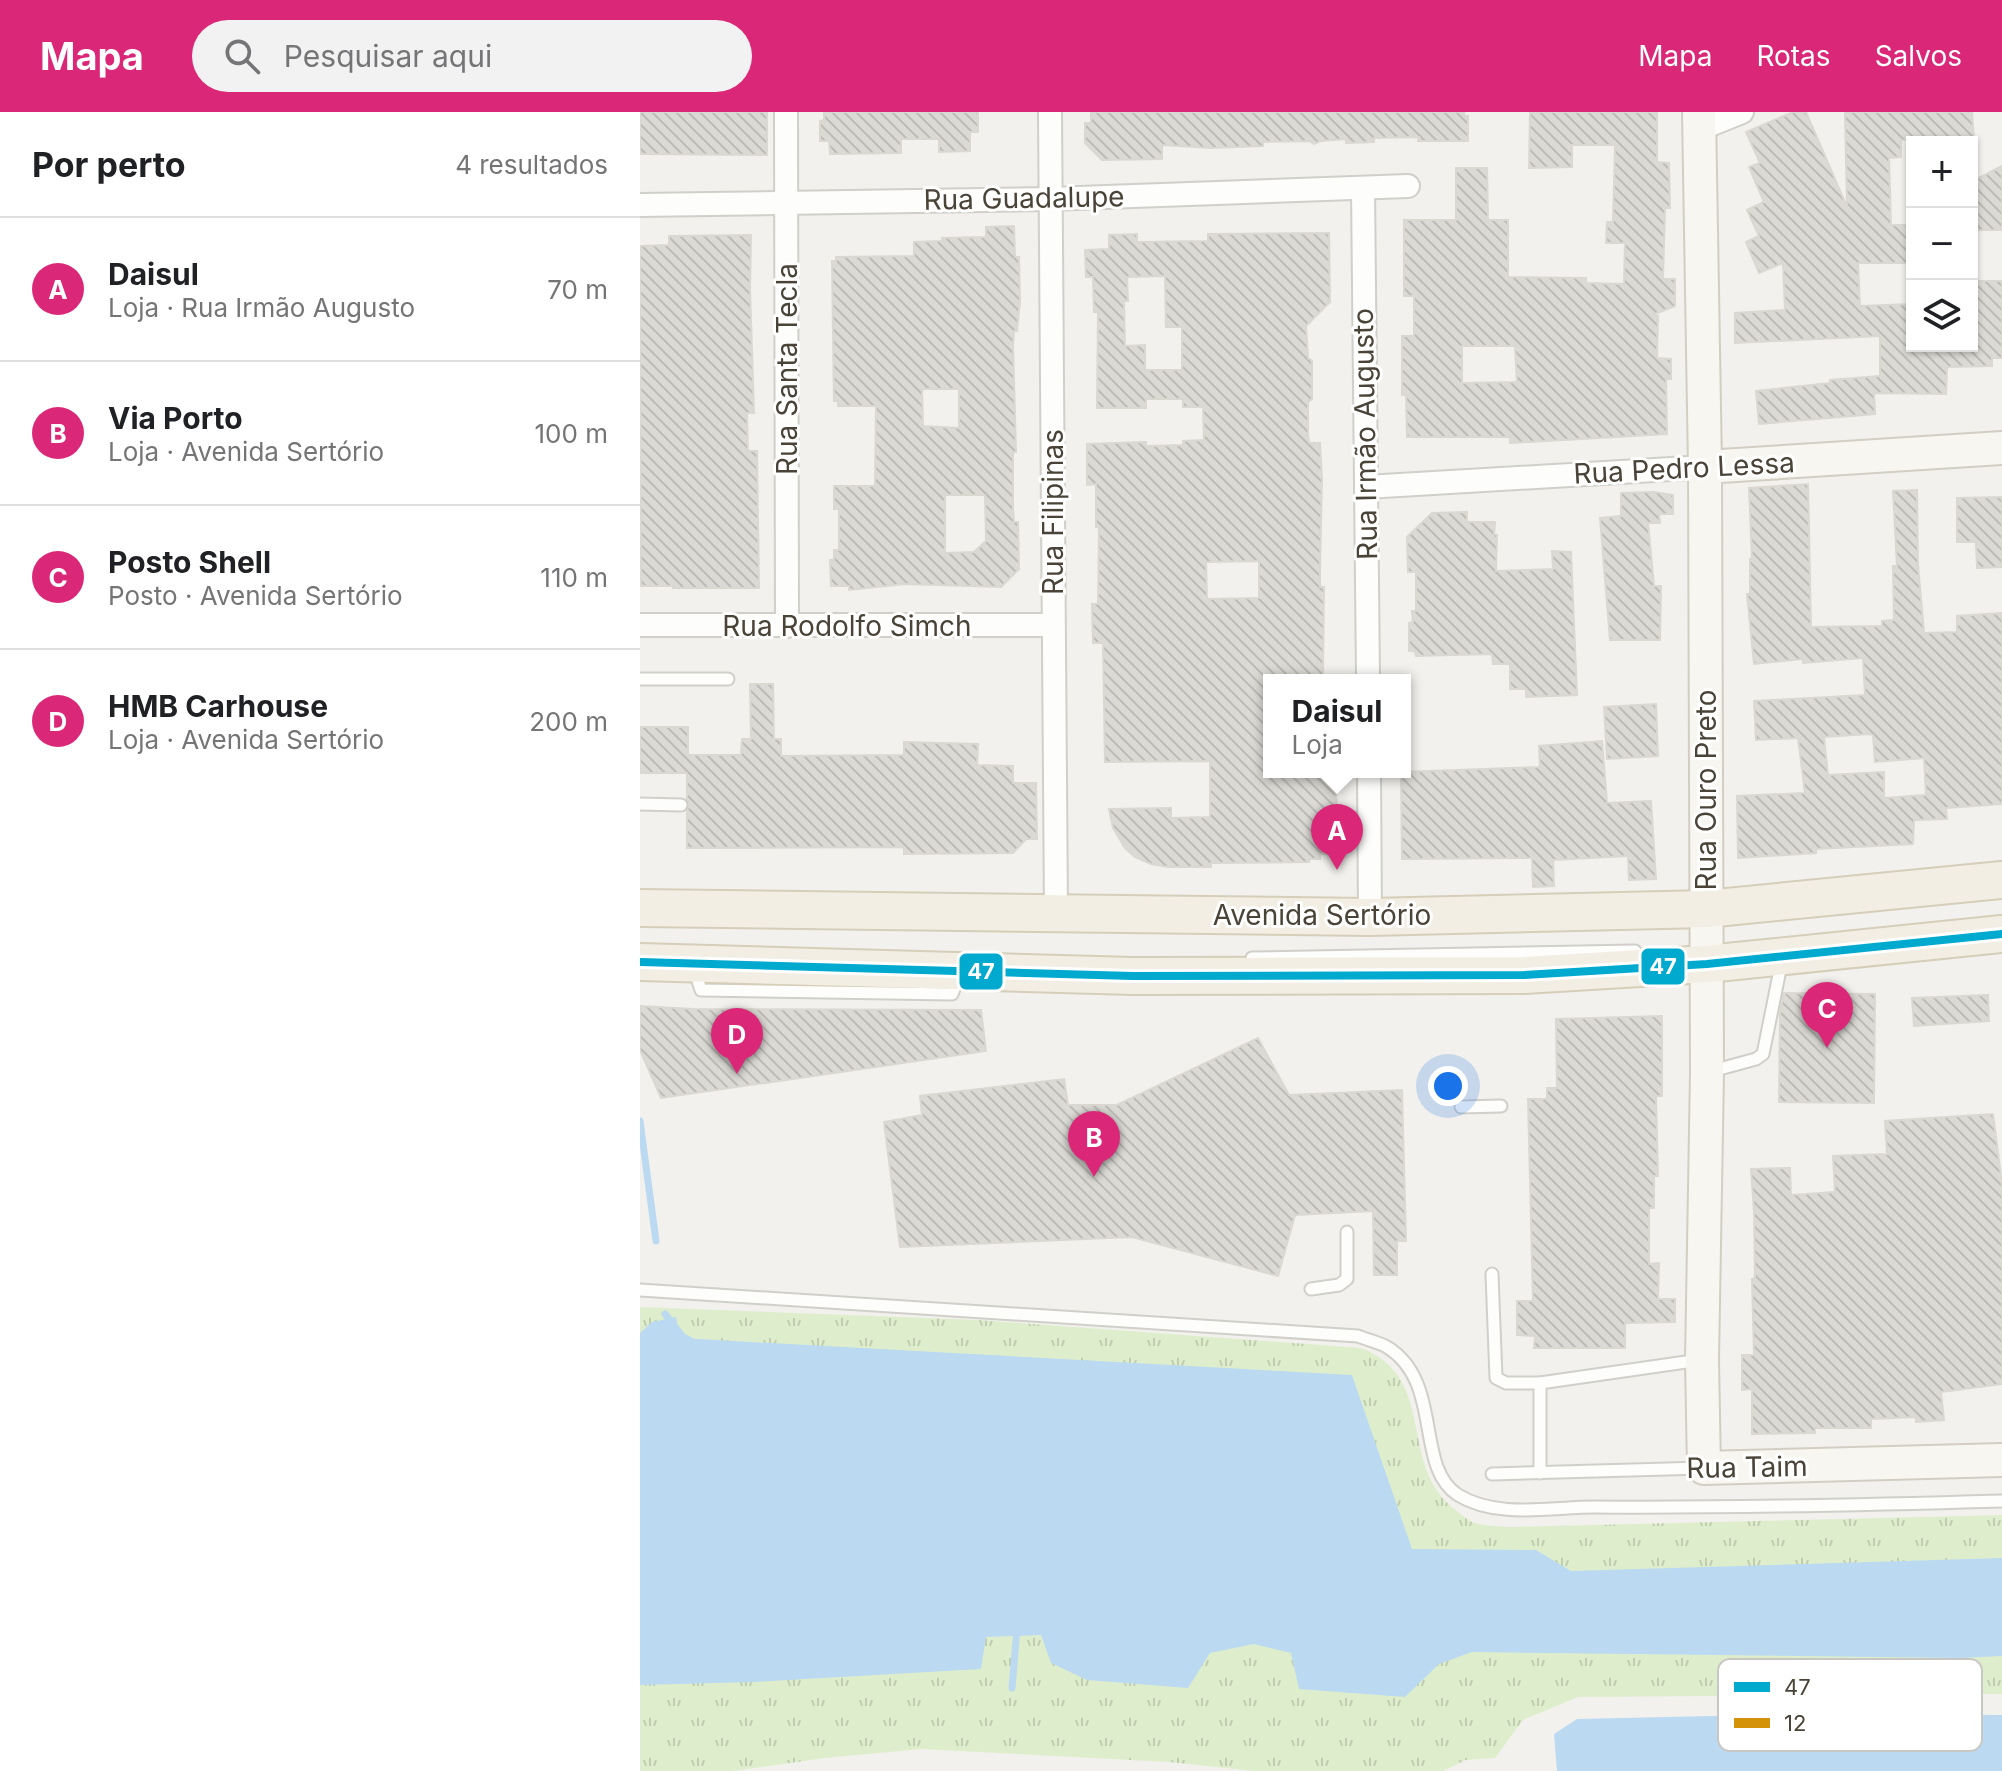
<!DOCTYPE html>
<html lang="pt">
<head>
<meta charset="utf-8">
<style>
	:root { --surface:#fff; --page:#f2f2f2; --text:#202124; --muted:#757577; --line:#e0e0e0; --accent:#db2777 }
	body { margin:0; font-family:Inter,sans-serif; background:var(--page); color:var(--text) }
	.controls { position:absolute; right:24px; top:24px; display:grid; overflow:hidden; border-radius:0px; box-shadow:0 2px 6px #0004 }
	.controls button { width:72px; height:72px; display:grid; place-items:center; padding:0; border:0; border-bottom:2px solid var(--line); background:var(--surface); color:var(--text); font:40px sans-serif }
	.you { position:absolute; left:808px; top:974px; width:28px; height:28px; margin:-20px; border:6px solid #fff; border-radius:50%; background:#1a73e8; box-shadow:0 0 0 12px #1a73e833 }
	.badge { display:grid; place-items:center; width:52px; height:52px; border-radius:50%; background:var(--accent); color:#fff; font-size:26px; font-weight:700 }
	.pin { position:absolute; translate:-50% -66px; filter:drop-shadow(0 2px 4px #0008) }
	.pin::after { content:''; position:absolute; top:42px; width:28px; height:24px; background:inherit; clip-path:polygon(0 0,100% 0,50% 100%) }
	.popup { position:absolute; left:623px; top:562px; width:148px; height:104px; box-sizing:border-box; display:grid; place-content:center; border-radius:0px; background:var(--surface); filter:drop-shadow(0 2px 6px #0005); font-size:26px; white-space:nowrap; color:var(--muted) }
	.popup b { font-size:30px; color:var(--text) }
	.popup::after { content:''; position:absolute; left:50%; top:100%; margin-left:-16px; border:16px solid transparent; border-top-color:var(--surface) }
	.list { margin:0; padding:0; list-style:none }
	h2 { display:flex; justify-content:space-between; align-items:center; height:104px; margin:0; padding:0 32px; font-size:34px }
	h2 small { font-size:26px; font-weight:400; color:var(--muted) }
	.list li { display:grid; grid-template-columns:52px 1fr auto; gap:24px; align-items:center; box-sizing:border-box; height:144px; padding:0 32px; border-top:2px solid var(--line) }
	.list b { display:block; font-size:30px; white-space:nowrap }
	.list p { margin:0; font-size:26px; white-space:nowrap; color:var(--muted) }
	.list em { font-size:26px; font-style:normal; color:var(--muted) }
	.icon { flex:none; width:44px; height:44px; fill:none; stroke:currentColor; stroke-width:2; stroke-linecap:round; stroke-linejoin:round }
	.map { position:relative; flex:none; width:1362px; height:1659px; overflow:hidden }
	header { display:flex; align-items:center; gap:48px; box-sizing:border-box; height:112px; padding:0 40px; background:var(--accent); color:#fff }
	header strong { font-size:38px }
	nav { display:flex; gap:44px; margin-inline-start:auto; font-size:28px }
	.search { width:560px; height:72px; background:var(--page); display:flex; align-items:center; gap:20px; box-sizing:border-box; padding:0 28px; border-radius:44px; color:var(--muted); font-size:30px }
	main { display:flex }
	aside { flex:1; background:var(--surface) }
	.map>svg:first-child { display:block }
</style>
</head>
<body>
<header>
<strong>Mapa</strong>
<div class="search"><svg class="icon" aria-label="search" viewBox="0 0 24 24"><circle cx="10" cy="10" r="6"/><path d="M15 15l6 6"/></svg>Pesquisar aqui</div>
<nav><a>Mapa</a><a>Rotas</a><a>Salvos</a></nav>
</header>
<main>
<aside>
<h2>Por perto<small>4 resultados</small></h2>
<ul class="list">
<li><span class="badge">A</span><div><b>Daisul</b><p>Loja · Rua Irmão Augusto</p></div><em>70 m</em></li>
<li><span class="badge">B</span><div><b>Via Porto</b><p>Loja · Avenida Sertório</p></div><em>100 m</em></li>
<li><span class="badge">C</span><div><b>Posto Shell</b><p>Posto · Avenida Sertório</p></div><em>110 m</em></li>
<li><span class="badge">D</span><div><b>HMB Carhouse</b><p>Loja · Avenida Sertório</p></div><em>200 m</em></li>
</ul>
</aside>
<div class="map">
<svg width="1362" height="1659" viewBox="0 0 1362 1659">
	<defs>
		<pattern id="grass-tufts" width="24" height="20" patternUnits="userSpaceOnUse" patternTransform="scale(2)"><rect width="24" height="20" fill="#deeecc"/><path d="M3 7l-1-3M5 7V3M7 7l1-3M15 17l-1-3M17 17v-4M19 17l1-3" fill="none" stroke="#c0cdb0"/></pattern>
		<pattern id="building-back-hatch" width="6" height="6" patternUnits="userSpaceOnUse" patternTransform="scale(2)"><rect width="6" height="6" fill="#dcdad5"/><path d="M-1 5l2 2M0 0l6 6M5-1l2 2" fill="none" stroke="#bebcb7"/></pattern>
	</defs>
	<rect width="100%" height="100%" fill="#f2f1ed"/>
	<!-- grass -->
	<path fill="url(#grass-tufts)" d="M0,1195l338,13 383,28c79,31 34,118 96,163 5,4 10,9 15,11 11,4 26,4 37,5l493,-12v179l-424,3 -55,23 -28,38 -29,2 -23,11h-189l-85,-9 -248,-13 -96,9 -91,13h-94z"/>
	<!-- water -->
	<g fill="#bbdaf2">
		<polygon points="36,1205 40,1226 712,1263 772,1437 896,1438 931,1459 1362,1446 1362,1544 1321,1546 832,1540 799,1552 765,1585 659,1577 651,1541 614,1532 570,1541 548,1576 447,1568 411,1551 401,1523 346,1525 341,1557 114,1570 0,1573 0,1221 12,1210"/>
		<polygon points="1161,1602 1362,1603 1362,1659 917,1659 914,1622 937,1607"/>
	</g>
	<g fill="none" stroke-linecap="round" stroke-linejoin="round">
		<!-- stream -->
		<g stroke="#bbdaf2" stroke-width="7">
			<polyline points="0,1009 16,1129"/>
			<polyline points="25,1202 43,1225 51,1229"/>
			<polyline points="372,1576 377,1516"/>
		</g>
	</g>
	<!-- building -->
	<g fill="url(#building-back-hatch)" stroke="#dbd8d2" stroke-width="2" fill-rule="evenodd">
		<polygon points="0,0 127,0 127,43 0,42"/>
		<polygon points="184,0 338,0 338,20 330,20 330,39 299,40 299,27 261,27 261,41 190,42 189,29 180,29 180,9 184,8"/>
		<polygon points="451,0 824,0 824,4 828,4 828,29 778,29 779,25 734,26 734,30 706,31 706,27 681,29 674,32 669,29 623,30 623,34 571,36 522,33 522,47 462,48 445,31 445,11 451,11"/>
		<path d="M890,0h127v50l12,1 1,45h-5l-2,71h12v27l-25,10h8l-1,42 14,1v20h-5l1,55 -157,9v-6h-103l-1,-42h-4v-59h12v-40h-10v-76h52v-52h31l1,52h20v57l78,1v5l38,1 1,-41h-19l1,-21h6l2,-77h-43v22l-43,1zM822,234h53l2,36 -55,1z"/>
		<polygon points="1153,0 1166,0 1207,95 1205,0 1332,0 1334,28 1311,30 1311,26 1261,28 1261,45 1249,46 1251,113 1267,113 1267,118 1272,118 1272,151 1218,151 1220,194 1272,192 1272,234 1332,234 1332,169 1362,169 1362,246 1352,246 1352,254 1307,255 1306,282 1234,281 1235,302 1119,312 1116,279 1190,271 1190,268 1240,264 1240,224 1095,231 1095,201 1145,198 1143,151 1119,161 1106,130 1119,124 1107,98 1124,90 1109,55 1120,51 1106,20"/>
		<polygon points="1362,54 1362,118 1332,118 1335,68"/>
		<path d="M374,114l1,31h4l1,44 -3,30h-3l-1,14 3,107h-3v56l1,14h4l1,47 -18,18 -96,-3 -56,6v-4h-18l-1,-26h4v-10h5v-41h-5v-23h41l1,-80h-38v-5h-4l-2,-140h4v-4l78,-1v-14l29,-1 -1,-3 44,-1v-10zM282,277h37v39l-36,-2zM305,383h40l1,46 -12,11 -29,1z"/>
		<path d="M689,121l1,69 -24,24 2,32 4,3v38l-4,3v33l1,8h11l2,36 -2,90v18h4l-1,88 -1,5h-53v92h67l1,82h-17v5h-10l-1,3 -98,1v4h-43l-17,-3 -16,-7 -10,-9 -12,-20 -4,-19 62,-1v10l39,-1v-56l-105,1 -2,-119h-10l-1,-39h6l1,-77h-3v-43l-9,1v-41l59,-2v4l37,-1v-4l21,-1 -1,-33h-20v-8h-37v9h-49l1,-96h-4l-1,-35h-7l-1,-27 24,-1v-14l28,-1v8l71,-1v-7zM525,164l1,51h16v43h-37v-25l-20,1 -1,-45h4l-1,-24zM619,449v37l-52,1 -1,-37z"/>
		<polygon points="111,123 110,177 114,301 107,301 108,339 117,339 119,476 33,476 33,474 1,474 0,134 29,133 29,124"/>
		<path d="M1168,372l3,143 71,-1v-5l12,-1 -1,-54h4l-4,-75 24,-1 1,75 6,68 33,-1v-16l45,-3v191l-56,4 1,11 -33,1 -1,24 -97,5v4l-78,5 -1,-62 68,-3 -7,-55 -42,2 -2,-39 111,-6 -2,-37 -60,5v-4l-49,5 -7,-70h3v-35l2,-1 -3,-70zM1229,622l4,1 2,27 49,-4 2,37 -42,3v-26l-56,3 -4,-38z"/>
		<polygon points="1014,380 1033,383 1033,402 1019,402 1020,411 1008,411 1014,474 1021,474 1020,528 970,528 960,406 981,404 981,381"/>
		<polygon points="1362,385 1362,455 1337,456 1336,430 1317,430 1317,386"/>
		<polygon points="827,400 827,410 855,410 854,422 857,423 856,459 913,457 912,439 931,440 937,583 886,585 886,577 870,577 870,552 853,552 852,542 776,544 775,539 769,539 769,511 773,510 772,499 776,499 776,460 768,460 767,425 792,401"/>
		<polygon points="110,572 133,572 134,627 141,627 141,644 264,643 264,630 338,632 337,653 373,654 373,671 396,671 397,727 386,727 373,741 264,742 264,735 47,736 47,699 49,692 47,687 47,661 0,661 0,615 48,615 48,643 101,643 102,627 111,627"/>
		<polygon points="1016,592 1018,644 967,647 964,595"/>
		<polygon points="962,629 967,691 1011,689 1016,767 989,768 988,744 913,748 914,774 893,775 892,746 762,747 761,660 900,655 899,634"/>
		<polygon points="1144,881 1235,882 1234,991 1139,990 1140,900"/>
		<polygon points="1348,883 1349,909 1274,914 1272,886"/>
		<polygon points="0,894 53,897 341,898 346,939 21,986 0,938"/>
		<polygon points="1022,904 1022,984 1016,984 1018,1064 1014,1064 1014,1096 1009,1096 1009,1152 1019,1151 1018,1187 1035,1187 1035,1210 985,1211 985,1236 894,1236 895,1224 877,1223 877,1189 893,1189 888,987 907,987 907,976 917,976 916,907"/>
		<polygon points="618,926 649,983 762,978 766,1129 757,1129 757,1163 734,1163 733,1099 655,1103 638,1164 492,1125 260,1135 244,1010 282,1003 280,984 424,967 428,993 477,993"/>
		<polygon points="1353,1002 1362,1072 1362,1272 1301,1280 1304,1308 1276,1310 1276,1305 1231,1307 1231,1316 1175,1316 1175,1321 1112,1322 1112,1277 1102,1278 1102,1243 1114,1243 1112,1167 1115,1166 1114,1100 1111,1057 1150,1056 1151,1083 1195,1080 1193,1044 1247,1042 1245,1009"/>
	</g>
	<g fill="none" stroke-linecap="round" stroke-linejoin="round">
		<defs>
			<g id="lane">
				<polyline points="0,567 88,567"/>
				<polyline points="0,692 41,693"/>
				<polyline points="612,846 995,839"/>
				<polyline points="54,857 61,878 312,882 319,865"/>
				<polyline points="1072,959 1116,947 1123,942 1142,848"/>
				<polyline points="821,995 861,994"/>
				<polyline points="852,1162 856,1266 866,1271 900,1271"/>
				<polyline points="671,1177 699,1173 707,1167 707,1120"/>
				<path d="M0,1178l718,46c9,4 20,6 29,11 57,35 27,120 71,148 39,24 93,12 137,12 136,1 271,-2 407,-6"/>
				<polyline points="900,1361 900,1271 1060,1248"/>
				<polyline points="852,1362 1063,1356"/>
			</g>
			<g id="street">
				<polyline points="146,0 147,514"/>
				<polyline points="410,0 416,801"/>
				<polyline points="1060,17 1102,0"/>
				<polyline points="723,76 728,568"/>
				<polyline points="0,93 411,87 768,74"/>
				<polyline points="726,375 1065,355"/>
				<polyline points="0,513 413,513"/>
				<polyline points="729,660 730,805"/>
			</g>
			<g id="secondary">
				<polyline points="1059,0 1065,355 1067,961 1062,1248 1064,1356 1362,1348"/>
				<polyline points="1065,355 1362,336"/>
			</g>
			<g id="primary">
				<polyline points="0,796 730,805 1066,797 1362,768"/>
				<polyline points="0,850 493,864 884,863 1067,852 1362,822"/>
			</g>
		</defs>
		<!-- lane casing -->
		<use href="#lane" stroke="#d0cfca" stroke-width="15"/>
		<!-- street casing -->
		<use href="#street" stroke="#d0cfca" stroke-width="26"/>
		<!-- secondary casing -->
		<use href="#secondary" stroke="#d2cec3" stroke-width="36"/>
		<!-- primary casing -->
		<use href="#primary" stroke="#d5ceb9" stroke-width="40"/>
		<!-- lane -->
		<use href="#lane" stroke="#fdfdfc" stroke-width="11"/>
		<!-- street -->
		<use href="#street" stroke="#fdfdfc" stroke-width="22"/>
		<!-- secondary -->
		<use href="#secondary" stroke="#f7f6f0" stroke-width="32"/>
		<!-- primary -->
		<use href="#primary" stroke="#f2eee4" stroke-width="36"/>
		<defs>
			<polyline id="bus-1" points="0,850 493,864 884,863 1067,852 1362,822"/>
		</defs>
		<!-- bus-1 casing -->
		<use href="#bus-1" stroke="#fff" stroke-width="14"/>
		<!-- bus-1 -->
		<use href="#bus-1" stroke="#00a9ce" stroke-width="8"/>
	</g>
	<g text-anchor="middle" stroke-width="6" stroke-linejoin="round" paint-order="stroke">
		<!-- street labels -->
		<g font-size="28" fill="#4a4337" stroke="#fff">
			<text transform="translate(384 86) rotate(-1)" y="10">Rua Guadalupe</text>
			<text transform="translate(147 257) rotate(-90)" y="10">Rua Santa Tecla</text>
			<text transform="translate(725 322) rotate(-91)" y="10">Rua Irmão Augusto</text>
			<text transform="translate(1044 356) rotate(-3)" y="10">Rua Pedro Lessa</text>
			<text transform="translate(413 400) rotate(-90)" y="10">Rua Filipinas</text>
			<text x="207" y="524">Rua Rodolfo Simch</text>
			<text transform="translate(1066 678) rotate(-90)" y="10">Rua Ouro Preto</text>
			<text x="682" y="813">Avenida Sertório</text>
			<text transform="translate(1107 1355) rotate(-1)" y="10">Rua Taim</text>
		</g>
	</g>
	<!-- legend -->
	<rect x="1078" y="1547" width="264" height="92" rx="12" fill="#fff" stroke="#c9c7c3" stroke-width="2"/>
	<rect x="1094" y="1570" width="36" height="10" fill="#00a9ce"/>
	<rect x="1094" y="1606" width="36" height="10" fill="#d4920b"/>
	<g font-size="22" fill="#4a4337">
		<text x="1144" y="1583">47</text>
		<text x="1144" y="1619">12</text>
	</g>
	<g stroke="#fff" stroke-width="3">
		<rect x="1000" y="835" width="46" height="39" rx="8" fill="#00a9ce"/>
		<rect x="318" y="840" width="46" height="39" rx="8" fill="#00a9ce"/>
	</g>
	<g font-size="22" text-anchor="middle" font-weight="bold" fill="#fff">
		<text x="1023" y="862">47</text>
		<text x="341" y="867">47</text>
	</g>
</svg>
<div class="controls">
<button>+</button>
<button>−</button>
<button><svg class="icon" aria-label="layers" viewBox="0 0 24 24"><path d="M12 4l9 5-9 5-9-5zM3 14l9 5 9-5"/></svg></button>
</div>
<div class="you"></div>
<div class="pin badge" style="left:697px;top:758px">A</div>
<div class="popup"><b>Daisul</b>Loja</div>
<div class="pin badge" style="left:454px;top:1065px">B</div>
<div class="pin badge" style="left:1187px;top:936px">C</div>
<div class="pin badge" style="left:97px;top:962px">D</div>
</div>
</main>
</body>
</html>
